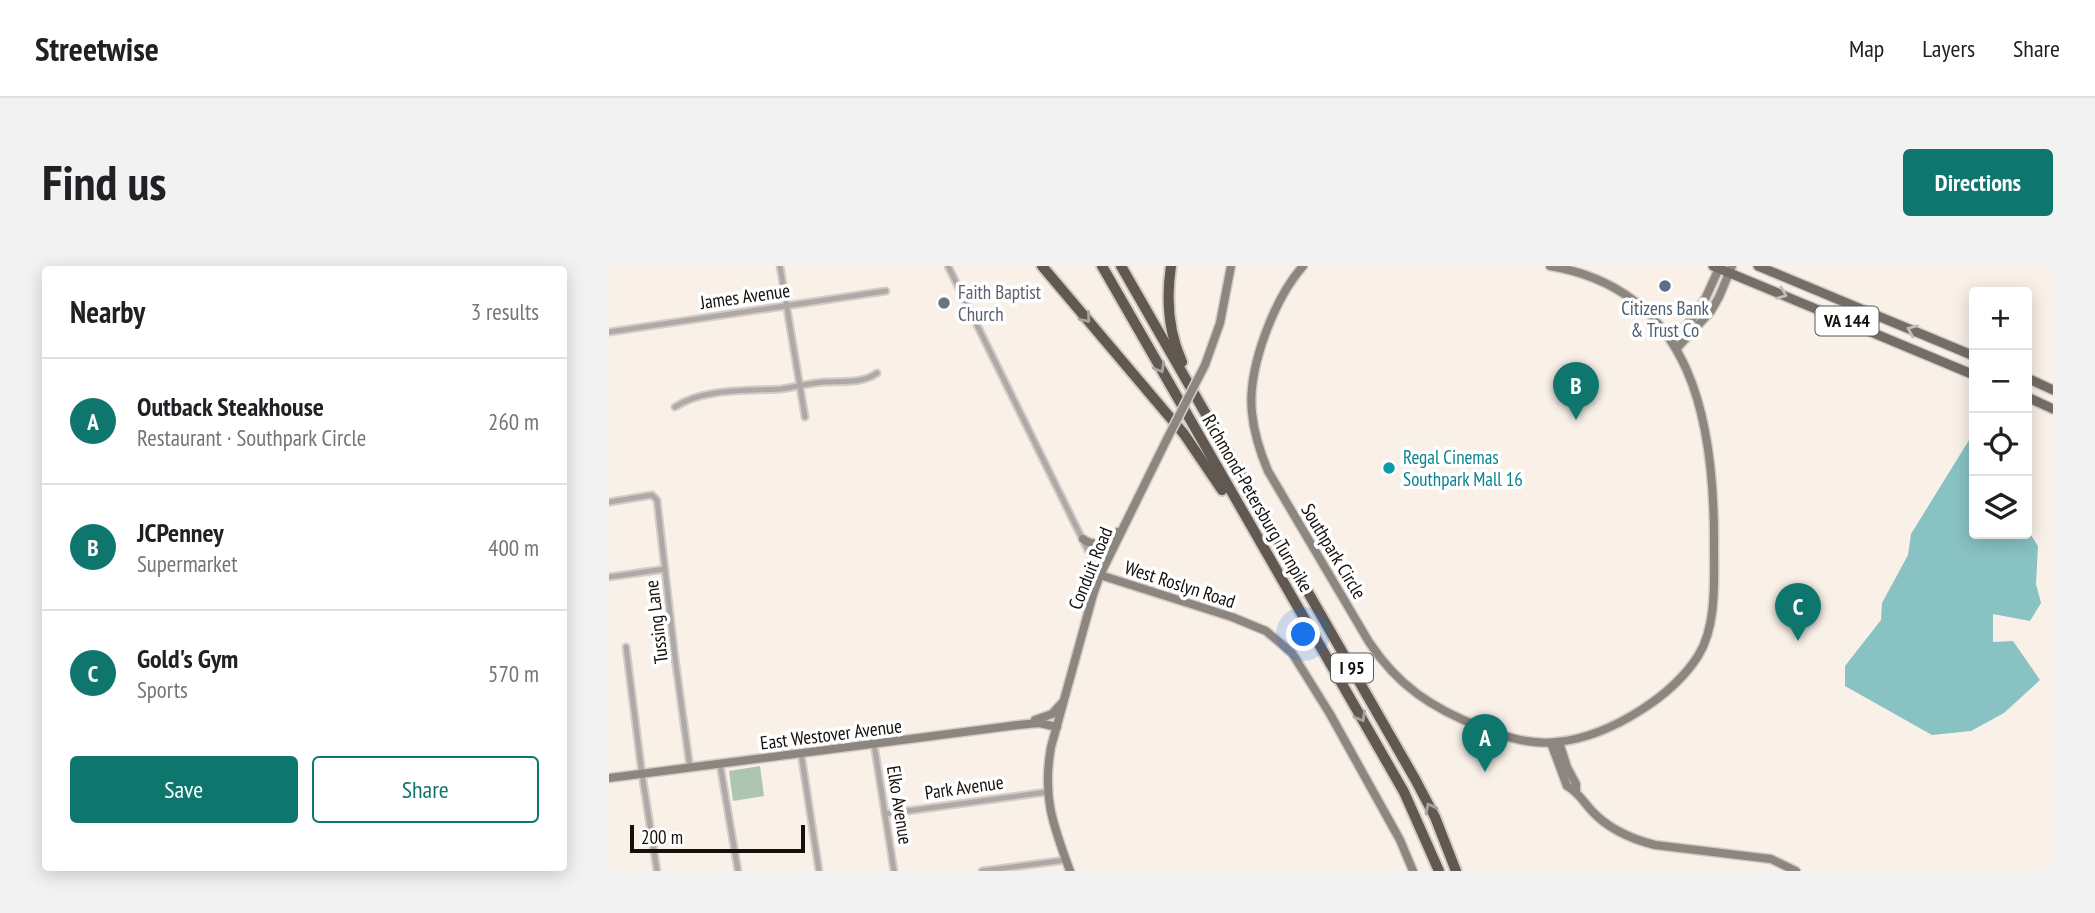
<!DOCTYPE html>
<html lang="en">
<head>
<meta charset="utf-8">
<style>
	:root { --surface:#fff; --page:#f2f2f2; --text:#202124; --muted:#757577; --line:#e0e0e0; --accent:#0f766e }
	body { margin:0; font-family:"PT Sans Narrow",sans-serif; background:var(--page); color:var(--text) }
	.controls { position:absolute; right:21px; top:21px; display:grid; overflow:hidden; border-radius:7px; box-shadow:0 4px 18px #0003 }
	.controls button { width:63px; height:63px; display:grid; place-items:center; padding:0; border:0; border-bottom:2px solid var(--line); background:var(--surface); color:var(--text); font:35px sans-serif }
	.scale { position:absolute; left:21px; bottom:18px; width:175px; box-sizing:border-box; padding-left:7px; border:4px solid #13100d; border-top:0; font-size:19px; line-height:24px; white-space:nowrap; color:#13100d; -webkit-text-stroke:5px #fff; paint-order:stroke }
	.you { position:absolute; left:695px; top:369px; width:24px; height:24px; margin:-18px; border:5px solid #fff; border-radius:50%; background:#1a73e8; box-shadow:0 0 0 10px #1a73e833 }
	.badge { display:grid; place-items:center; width:46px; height:46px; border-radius:50%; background:var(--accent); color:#fff; font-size:23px; font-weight:700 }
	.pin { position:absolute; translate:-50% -58px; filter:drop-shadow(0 2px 4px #0008) }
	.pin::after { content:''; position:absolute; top:37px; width:24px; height:21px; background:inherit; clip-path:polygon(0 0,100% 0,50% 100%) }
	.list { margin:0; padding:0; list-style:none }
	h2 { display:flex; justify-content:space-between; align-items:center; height:91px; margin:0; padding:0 28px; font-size:30px }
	h2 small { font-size:23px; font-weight:400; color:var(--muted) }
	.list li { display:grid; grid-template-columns:46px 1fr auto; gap:21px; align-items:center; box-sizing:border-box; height:126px; padding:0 28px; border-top:2px solid var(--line) }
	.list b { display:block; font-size:26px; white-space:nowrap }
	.list p { margin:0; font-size:23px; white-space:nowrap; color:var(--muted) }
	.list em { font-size:23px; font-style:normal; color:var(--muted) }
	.actions { display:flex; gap:14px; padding:21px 28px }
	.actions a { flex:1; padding:16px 0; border:2px solid var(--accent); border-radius:7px; text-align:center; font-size:24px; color:var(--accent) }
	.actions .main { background:var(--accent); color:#fff }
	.icon { flex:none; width:38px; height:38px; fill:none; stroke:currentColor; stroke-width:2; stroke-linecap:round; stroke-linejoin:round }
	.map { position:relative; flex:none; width:1444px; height:605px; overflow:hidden; border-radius:7px }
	header { display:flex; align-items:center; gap:42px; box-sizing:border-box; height:98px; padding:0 35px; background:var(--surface); border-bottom:2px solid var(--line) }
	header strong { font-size:33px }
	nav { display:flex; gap:38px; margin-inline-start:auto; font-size:24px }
	.intro { display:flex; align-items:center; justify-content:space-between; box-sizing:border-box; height:168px; padding:0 42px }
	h1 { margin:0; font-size:49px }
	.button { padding:18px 32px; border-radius:7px; background:var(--accent); color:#fff; font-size:24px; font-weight:700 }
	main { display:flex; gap:42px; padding:0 42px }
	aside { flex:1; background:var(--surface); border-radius:7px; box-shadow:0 4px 18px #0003 }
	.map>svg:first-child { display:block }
</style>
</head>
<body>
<header>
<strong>Streetwise</strong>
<nav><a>Map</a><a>Layers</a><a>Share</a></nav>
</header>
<div class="intro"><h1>Find us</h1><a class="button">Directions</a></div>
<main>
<aside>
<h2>Nearby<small>3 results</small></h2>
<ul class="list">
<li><span class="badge">A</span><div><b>Outback Steakhouse</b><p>Restaurant · Southpark Circle</p></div><em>260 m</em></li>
<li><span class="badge">B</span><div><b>JCPenney</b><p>Supermarket</p></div><em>400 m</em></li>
<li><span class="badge">C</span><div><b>Gold's Gym</b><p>Sports</p></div><em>570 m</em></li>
</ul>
<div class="actions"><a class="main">Save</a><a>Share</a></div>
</aside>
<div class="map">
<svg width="1444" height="605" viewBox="0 0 1444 605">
	<rect width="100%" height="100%" fill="#f9f0e8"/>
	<!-- green -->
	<polygon fill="#acc6b0" points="151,500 155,530 124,535 120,505"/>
	<!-- water -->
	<polygon fill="#88c2c3" points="1365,166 1365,268 1418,268 1418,263 1429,280 1427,318 1432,337 1421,355 1384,348 1384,376 1404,375 1431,414 1395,447 1362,465 1323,469 1236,420 1236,400 1272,354 1273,337 1299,289 1302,268"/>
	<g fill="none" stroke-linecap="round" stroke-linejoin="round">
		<defs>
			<g id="street">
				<polyline points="171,0 196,151"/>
				<polyline points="339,0 491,309"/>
				<polyline points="0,66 277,25"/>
				<path d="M66,141c28,-19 74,-16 106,-18 15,-2 29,-6 43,-7 18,-1 38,2 53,-9"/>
				<polyline points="0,236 43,229 48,234 66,392 81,502"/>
				<polyline points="0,311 56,303"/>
				<polyline points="17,381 33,508 48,605"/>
				<polyline points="265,478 285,605"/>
				<polyline points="192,487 210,605"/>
				<polyline points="111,498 129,605"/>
				<polyline points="276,548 438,526"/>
				<polyline points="373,605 457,594"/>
			</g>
			<g id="secondary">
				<path d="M694,0c-29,33 -56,103 -51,147 2,20 8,39 16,58l101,171c29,44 63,66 111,85 25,10 50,18 77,15 30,-3 59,-16 84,-32 22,-14 43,-32 57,-54 19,-30 16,-75 16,-109 1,-123 -20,-257 -164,-281"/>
				<polyline points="1063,75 1084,52 1097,31 1111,0"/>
				<polyline points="1068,82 1102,45 1110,31 1123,0"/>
				<polyline points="596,99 611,57 622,0"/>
				<path d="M474,273c14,10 23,2 35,-7"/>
				<polyline points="491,309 623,351 657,365 683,387 721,448 791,574 804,605"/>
				<polyline points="426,454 443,448 453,437"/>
				<polyline points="950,476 958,501 967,518 967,525"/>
				<path d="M942,477l16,43c11,6 16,15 24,24 17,19 40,29 64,35l116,14 25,12"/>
				<polyline points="0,512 409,459 430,457 448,461"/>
				<path d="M461,605c-17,-46 -28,-74 -19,-124l42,-152 7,-20 67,-136"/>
			</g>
			<g id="primary">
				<polyline points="1104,0 1365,109"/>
				<polyline points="1149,0 1365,90"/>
				<polyline points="1418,112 1444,124"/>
				<polyline points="1418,131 1444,143"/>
			</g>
			<g id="highway">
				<polyline points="433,0 575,168 613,224"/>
				<polyline points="493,0 795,526 830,605"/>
				<polyline points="512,0 806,513 826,551 847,605"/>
				<path d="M562,0c-5,33 -3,65 11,96"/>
			</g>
		</defs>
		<!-- street casing -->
		<use href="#street" stroke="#d4ccc5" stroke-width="9"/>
		<!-- secondary casing -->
		<use href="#secondary" stroke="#d4ccc5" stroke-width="11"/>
		<!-- primary casing -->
		<use href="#primary" stroke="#d4ccc5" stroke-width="12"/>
		<!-- highway casing -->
		<use href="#highway" stroke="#d4ccc5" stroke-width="14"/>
		<!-- street -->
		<use href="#street" stroke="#ada9a6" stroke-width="5"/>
		<!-- secondary -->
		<use href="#secondary" stroke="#8c8681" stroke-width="8"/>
		<!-- primary -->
		<use href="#primary" stroke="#746d67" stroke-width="9"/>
		<!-- highway -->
		<use href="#highway" stroke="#605851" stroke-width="10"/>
		<defs>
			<polyline id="secondary-bridge" points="558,173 596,99"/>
		</defs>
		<!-- secondary-bridge casing -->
		<use href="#secondary-bridge" stroke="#d4ccc5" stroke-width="11" stroke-linecap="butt"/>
		<!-- secondary-bridge -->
		<use href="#secondary-bridge" stroke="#8c8681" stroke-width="8"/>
	</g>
	<!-- one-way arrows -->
	<defs><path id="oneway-chevron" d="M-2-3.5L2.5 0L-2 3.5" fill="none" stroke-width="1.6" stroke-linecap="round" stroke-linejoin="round" transform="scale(1.75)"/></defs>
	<g stroke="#c0bdbb">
		<use href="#oneway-chevron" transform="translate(1173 28) rotate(22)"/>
		<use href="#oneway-chevron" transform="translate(1303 64) rotate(-157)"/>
	</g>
	<g stroke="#a8a39f">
		<use href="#oneway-chevron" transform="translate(477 52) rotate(50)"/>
		<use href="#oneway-chevron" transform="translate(551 102) rotate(60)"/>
		<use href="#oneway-chevron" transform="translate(752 451) rotate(60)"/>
		<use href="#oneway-chevron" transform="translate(821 542) rotate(-117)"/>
	</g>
	<!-- markers -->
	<circle fill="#5c6f8a" stroke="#fff" stroke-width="2.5" cx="1056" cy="20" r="7"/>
	<circle fill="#6b7280" stroke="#fff" stroke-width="2.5" cx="335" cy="37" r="7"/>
	<circle fill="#0f9aa8" stroke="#fff" stroke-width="2.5" cx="780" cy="202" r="7"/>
	<g text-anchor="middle" stroke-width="7" stroke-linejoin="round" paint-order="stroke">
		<!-- shield labels -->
		<g fill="#fff" stroke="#5a5856" stroke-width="2">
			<rect x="1206.5" y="40.5" width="63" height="29" rx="5"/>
			<rect x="722" y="387.5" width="42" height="29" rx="5"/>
		</g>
		<g font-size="18" font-weight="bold" fill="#13100d">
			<text x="1238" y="61">VA 144</text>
			<text x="743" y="408">I 95</text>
		</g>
		<!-- worship labels -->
		<g font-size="19" fill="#5b616d" stroke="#fff" text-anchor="start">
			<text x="349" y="33">Faith Baptist<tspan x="349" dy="22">Church</tspan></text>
		</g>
		<!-- street labels -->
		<g font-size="19" fill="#13100d" stroke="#fff">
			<text transform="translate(136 30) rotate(-8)" y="7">James Avenue</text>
			<text transform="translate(649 237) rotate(60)" y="7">Richmond-Petersburg Turnpike</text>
			<text transform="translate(725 285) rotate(59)" y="7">Southpark Circle</text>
			<text transform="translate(481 302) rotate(-68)" y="7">Conduit Road</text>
			<text transform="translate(571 318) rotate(18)" y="7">West Roslyn Road</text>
			<text transform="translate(47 356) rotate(-97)" y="7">Tussing Lane</text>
			<text transform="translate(222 468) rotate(-7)" y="7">East Westover Avenue</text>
			<text transform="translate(355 521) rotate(-8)" y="7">Park Avenue</text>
			<text transform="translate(291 539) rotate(81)" y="7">Elko Avenue</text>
		</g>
		<!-- service labels -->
		<g font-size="19" fill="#4e5e75" stroke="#fff">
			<text x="1056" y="49">Citizens Bank<tspan x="1056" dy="22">&amp; Trust Co</tspan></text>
		</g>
		<!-- culture labels -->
		<g font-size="19" fill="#0d838f" stroke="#fff" text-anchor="start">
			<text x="794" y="198">Regal Cinemas<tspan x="794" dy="22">Southpark Mall 16</tspan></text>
		</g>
	</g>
</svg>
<div class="controls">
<button>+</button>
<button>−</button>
<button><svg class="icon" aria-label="locate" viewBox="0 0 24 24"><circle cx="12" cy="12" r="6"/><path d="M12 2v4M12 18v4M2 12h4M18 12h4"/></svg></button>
<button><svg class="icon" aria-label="layers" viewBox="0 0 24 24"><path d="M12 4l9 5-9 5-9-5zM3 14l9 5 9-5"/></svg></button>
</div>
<div class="scale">200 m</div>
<div class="you"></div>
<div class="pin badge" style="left:876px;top:506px">A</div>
<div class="pin badge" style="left:967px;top:154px">B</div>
<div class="pin badge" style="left:1189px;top:375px">C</div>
</div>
</main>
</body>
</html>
